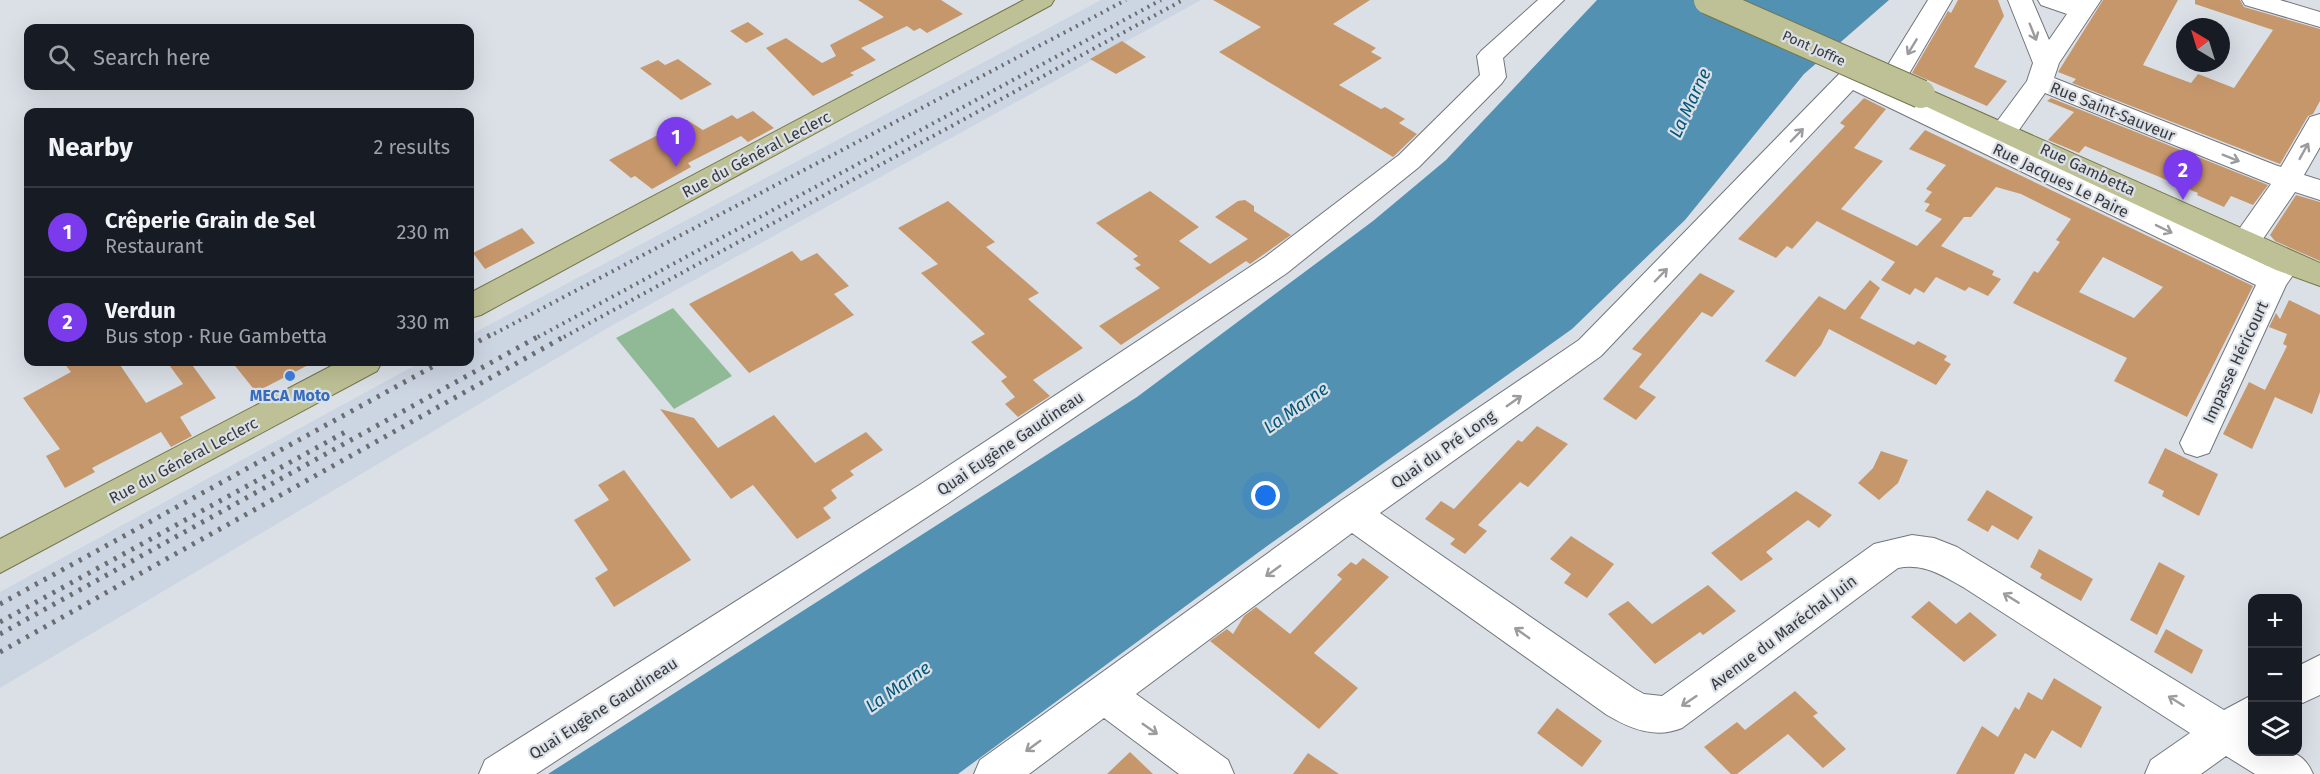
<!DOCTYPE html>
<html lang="en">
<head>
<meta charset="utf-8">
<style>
	:root { --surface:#171b24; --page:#242831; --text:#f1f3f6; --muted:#9ea1a6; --line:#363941; --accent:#7c3aed }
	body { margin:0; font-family:"Fira Sans",sans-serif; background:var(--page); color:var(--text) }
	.controls { position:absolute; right:18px; bottom:18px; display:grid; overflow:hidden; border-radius:12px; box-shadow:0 6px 24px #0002 }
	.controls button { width:54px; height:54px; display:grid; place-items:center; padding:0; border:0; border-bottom:2px solid var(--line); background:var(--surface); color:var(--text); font:30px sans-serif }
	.compass { position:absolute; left:2176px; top:18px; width:54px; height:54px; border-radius:50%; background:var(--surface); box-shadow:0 6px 24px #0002; rotate:322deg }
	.you { position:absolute; left:1266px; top:496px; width:21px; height:21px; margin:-15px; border:4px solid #fff; border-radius:50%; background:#1a73e8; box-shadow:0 0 0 9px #1a73e833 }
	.badge { display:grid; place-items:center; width:39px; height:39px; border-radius:50%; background:var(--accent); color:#fff; font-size:20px; font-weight:700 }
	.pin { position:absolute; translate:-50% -50px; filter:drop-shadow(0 2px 3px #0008) }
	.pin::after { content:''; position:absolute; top:32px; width:21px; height:18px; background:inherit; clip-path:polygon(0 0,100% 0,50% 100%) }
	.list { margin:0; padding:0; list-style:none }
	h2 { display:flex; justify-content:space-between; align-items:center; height:78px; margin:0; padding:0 24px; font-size:26px }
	h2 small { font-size:20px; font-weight:400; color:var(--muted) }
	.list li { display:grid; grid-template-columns:39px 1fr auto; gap:18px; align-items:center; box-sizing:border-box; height:90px; padding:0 24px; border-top:2px solid var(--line) }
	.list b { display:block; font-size:22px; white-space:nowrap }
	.list p { margin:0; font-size:20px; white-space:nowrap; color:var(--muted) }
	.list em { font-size:20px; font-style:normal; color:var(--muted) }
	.icon { flex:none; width:33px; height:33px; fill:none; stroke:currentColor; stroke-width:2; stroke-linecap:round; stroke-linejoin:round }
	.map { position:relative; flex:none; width:2320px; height:774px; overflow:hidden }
	.search { position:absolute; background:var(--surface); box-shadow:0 6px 24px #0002; left:24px; top:24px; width:450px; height:66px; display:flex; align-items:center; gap:15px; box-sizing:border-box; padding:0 21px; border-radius:12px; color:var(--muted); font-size:22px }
	.panel { position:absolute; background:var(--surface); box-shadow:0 6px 24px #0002; left:24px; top:108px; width:450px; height:258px; border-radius:12px }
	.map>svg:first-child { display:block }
</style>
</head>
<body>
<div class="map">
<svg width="2320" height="774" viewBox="0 0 2320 774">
	<rect width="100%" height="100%" fill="#dbe0e7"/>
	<!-- built -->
	<polygon fill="#ccd5e2" points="1101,0 1201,0 611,326 0,688 0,592 421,362 470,362 470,335"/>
	<!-- green -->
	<polygon fill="#90ba96" points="673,308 732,376 674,409 616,338"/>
	<!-- water -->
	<polygon fill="#5391b3" points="1597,0 1889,0 1804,74 1685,220 1572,329 1263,549 958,774 548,774 1137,397 1373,221 1446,160"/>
	<!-- building -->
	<g fill="#c7976c" fill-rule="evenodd">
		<polygon points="858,0 941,0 963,14 927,33 920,28 914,31 907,26 861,48 876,60 850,73 854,75 813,96 766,48 786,38 822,63 836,56 830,45 884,17"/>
		<polygon points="1213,0 1370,0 1333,24 1376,48 1371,52 1382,58 1339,85 1381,109 1385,107 1405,119 1399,123 1417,134 1393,157 1219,52 1261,27"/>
		<polygon points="1958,0 1998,0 2004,16 1974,67 2007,81 1987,106 1912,73 1948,11 1951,13"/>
		<polygon points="2103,0 2178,0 2143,65 2191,83 2198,74 2234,88 2273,30 2195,4 2195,0 2240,0 2244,7 2320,29 2320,101 2313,114 2308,116 2280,164 2072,83 2076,79 2058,72"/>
		<polygon points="748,22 764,34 746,43 730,31"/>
		<polygon points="1122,41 1146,57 1116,74 1090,59"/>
		<polygon points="678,59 712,84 681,100 640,68 658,60 665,65"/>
		<path d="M1864,98l22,11 -32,39 29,13 -42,48 76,37 25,-27 -17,-8 5,-7 -6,-2 8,-10 -6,-3 20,-24 -37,-16 16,-19 328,156 -66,131 -73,-36 13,-23 -114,-55 21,-32 4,2 22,-31 -4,-2 15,-21 -50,-25 -25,-7 -25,30h-7l-23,29 53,25 -2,4 9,4 -13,17 -19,-9 -4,4 -29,-14 -12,16 -9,-5 -5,7 -29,-15 14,-18 -78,-41 -25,28 -5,-3 -11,12 -38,-19 107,-113 -5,-3zM2103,257l60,30 -29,31 -55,-26z"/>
		<polygon points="2051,98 2268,185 2253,205 2231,196 2224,207 2197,195 2198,193 2085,146 2079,153 2048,140 2074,112 2047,101"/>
		<polygon points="753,111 774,128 748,142 741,136 688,163 691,167 652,189 635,176 631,178 609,160 687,120 703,130 732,115 737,119"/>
		<polygon points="1150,191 1199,227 1179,241 1210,264 1248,239 1215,217 1238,201 1245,200 1254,206 1254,211 1291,235 1250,264 1246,261 1121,345 1099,326 1160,288 1135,268 1141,265 1133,259 1138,256 1096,223"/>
		<polygon points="2296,195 2320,202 2320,261 2275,241 2270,235"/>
		<polygon points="948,201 995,242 986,247 1039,293 1028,299 1083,348 1033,380 1050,396 1018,417 1005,404 1015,397 1001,381 1007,377 971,342 985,334 921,273 938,264 898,228"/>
		<polygon points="522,228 535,243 485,269 473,253"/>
		<polygon points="792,251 801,261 817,253 849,286 834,294 854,315 749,373 689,304"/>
		<polygon points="1700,273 1735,291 1712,317 1702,312 1639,387 1656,397 1636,420 1603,399 1642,354 1632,349"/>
		<polygon points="1870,280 1880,288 1860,318 1914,345 1918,341 1947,356 1944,360 1951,364 1936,385 1829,329 1821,345 1795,377 1765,361 1819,296 1845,310"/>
		<polygon points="2289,300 2320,315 2320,392 2312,414 2275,397 2252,449 2223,434 2249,382 2265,390 2287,346 2283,344 2287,334 2269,327 2276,313 2280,319"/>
		<polygon points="63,362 118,362 146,403 183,384 167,362 190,362 216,398 180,417 192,436 171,447 161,432 92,468 95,472 65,488 46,456 60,449 23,398 71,372"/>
		<polygon points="232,362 314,362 256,392"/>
		<polygon points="660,409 694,418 718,448 774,415 815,463 866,432 883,450 850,471 854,475 831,490 837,498 823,508 831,518 797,539 753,485 731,499"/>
		<polygon points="1537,426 1568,444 1528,487 1520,482 1478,525 1487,531 1465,554 1450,544 1455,539 1425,519 1441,501 1454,509 1518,440 1522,442"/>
		<polygon points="2165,448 2218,474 2199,516 2162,496 2164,491 2148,483"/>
		<polygon points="1881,451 1908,460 1898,483 1879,500 1858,483 1873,468"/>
		<polygon points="624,470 691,560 614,607 595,578 608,570 574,520 609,500 598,485"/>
		<polygon points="1987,490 2033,517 2018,540 1992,525 1988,532 1967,520"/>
		<polygon points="1796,491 1832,515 1819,528 1808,520 1766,552 1773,559 1741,581 1711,553"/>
		<polygon points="1571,536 1614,564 1587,598 1564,583 1571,574 1550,559"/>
		<polygon points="2039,549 2093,579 2081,601 2040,578 2042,574 2030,567"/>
		<polygon points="1363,558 1389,577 1314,653 1358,688 1319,729 1210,641 1227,629 1233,634 1244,616 1256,607 1290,634 1342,579 1337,575 1351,562 1356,565"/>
		<polygon points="2159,562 2185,576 2157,635 2130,620"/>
		<polygon points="1708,585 1736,611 1703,635 1700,632 1655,664 1608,614 1628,601 1652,624"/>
		<polygon points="1929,601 1956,624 1970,612 1997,635 1964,662 1911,617"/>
		<polygon points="2166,629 2203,650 2192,674 2154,652"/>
		<polygon points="2054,678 2102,707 2081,748 2052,730 2035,759 2025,753 2014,774 1956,774 1982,726 1998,737 2015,707 2019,710 2028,692 2042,700"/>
		<polygon points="1795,691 1818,713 1813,716 1846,749 1823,768 1788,734 1737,774 1731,774 1704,747 1737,722 1745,730"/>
		<polygon points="1557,708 1602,741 1582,767 1537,733"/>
		<polygon points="1130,752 1153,774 1107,774"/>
		<polygon points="1308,753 1339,774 1293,774"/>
	</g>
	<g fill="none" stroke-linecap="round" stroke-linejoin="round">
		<defs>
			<g id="minor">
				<polygon points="1538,0 1564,0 1503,58 1506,77 1502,83 1419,167 1287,273 947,504 536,774 479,774 485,760 921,484 1265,257 1399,155 1480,75 1477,56 1481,51"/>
				<path d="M1928,0h24l-53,91 95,45 -4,-5 37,-50 6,-18 -25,-63h24l17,40 18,-26 -26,-9 -3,-5h63l-42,63 -5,15 221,87 6,2 29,-50 10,-3v33l-16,28 16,5v20l-25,-8 -39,57 -11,3 -11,-3 -4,-7 41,-58 -226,-91 -31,44 -16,1 270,128c8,-11 15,-12 28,-9l4,8 -14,20 -77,168 -12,4 -12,-4 -5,-10 76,-158 -403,-195 -252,266 -221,157 255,176 9,5 18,2 212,-152 38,-9 22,3 23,9 267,163 28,-15v57c29,0 48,-8 61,22h-58l-29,-18 -25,18h-56l6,-14 39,-27 -227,-146c-22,-12 -39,-24 -65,-19l-216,160c-27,11 -51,1 -75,-13l-255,-182 -216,161 92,66 6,14h-55l-75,-56 -75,56h-55l6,-14 359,-258 240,-162 262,-268 9,-2 28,11z"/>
				<polygon points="2242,0 2280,0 2320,12 2320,27 2245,5"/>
				<polygon points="2320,655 2320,695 2298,705 2298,666"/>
			</g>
			<g id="major">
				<polygon points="1024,0 1054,0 1051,5 481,315 470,318 470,293"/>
				<polygon points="1921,86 2320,263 2320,286 2276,270 1912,100 1908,94 1912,88"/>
				<polygon points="339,362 382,362 377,371 0,573 0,539"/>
			</g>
		</defs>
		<!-- minor casing -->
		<use href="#minor" stroke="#72767c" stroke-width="2"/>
		<!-- major casing -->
		<use href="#major" stroke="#737649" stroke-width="2"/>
		<!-- minor -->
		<use href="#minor" fill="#fff" fill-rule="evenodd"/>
		<!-- major -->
		<use href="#major" fill="#bec195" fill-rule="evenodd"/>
		<!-- rail-far1 -->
		<g stroke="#6a6d71" stroke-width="4" stroke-dasharray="2 5" stroke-linecap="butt">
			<polyline points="488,337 1126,0"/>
			<polyline points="538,337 1161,0"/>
			<polyline points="564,337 1183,0"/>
		</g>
		<!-- rail -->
		<g stroke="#6a6d71" stroke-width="5" stroke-dasharray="3 7" stroke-linecap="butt">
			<polyline points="470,346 490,335"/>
			<polyline points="0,604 441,362"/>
			<polyline points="0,622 347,431"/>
			<polyline points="0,634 541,335"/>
			<polyline points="0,652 567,335"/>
		</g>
		<defs>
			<polyline id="major-bridge" points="1708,0 1921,94"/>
		</defs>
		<!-- major-bridge casing -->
		<use href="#major-bridge" stroke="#737649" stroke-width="30" stroke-linecap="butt"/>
		<!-- major-bridge -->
		<use href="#major-bridge" stroke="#bec195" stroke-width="28"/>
	</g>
	<!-- one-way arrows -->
	<defs><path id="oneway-shaft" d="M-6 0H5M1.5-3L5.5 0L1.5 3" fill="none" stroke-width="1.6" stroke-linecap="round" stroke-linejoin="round" transform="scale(1.5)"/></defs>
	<g stroke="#9c9c9e">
		<use href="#oneway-shaft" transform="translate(2033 32) rotate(68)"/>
		<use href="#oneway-shaft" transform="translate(1912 47) rotate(121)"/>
		<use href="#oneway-shaft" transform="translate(1797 135) rotate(-46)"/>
		<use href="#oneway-shaft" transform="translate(2304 151) rotate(-61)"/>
		<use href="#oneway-shaft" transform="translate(2231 158) rotate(22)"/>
		<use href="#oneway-shaft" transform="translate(2164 229) rotate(26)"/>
		<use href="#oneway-shaft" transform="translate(1661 275) rotate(-46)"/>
		<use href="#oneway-shaft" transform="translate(1514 401) rotate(-35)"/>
		<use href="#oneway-shaft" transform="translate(1273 571) rotate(144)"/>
		<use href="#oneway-shaft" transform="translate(2011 598) rotate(-148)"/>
		<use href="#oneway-shaft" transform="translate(1522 633) rotate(-145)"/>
		<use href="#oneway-shaft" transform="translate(1689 701) rotate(146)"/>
		<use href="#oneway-shaft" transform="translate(2176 701) rotate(-148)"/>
		<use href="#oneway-shaft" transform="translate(1150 729) rotate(35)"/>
		<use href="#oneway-shaft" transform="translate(1033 746) rotate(144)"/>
	</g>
	<!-- markers -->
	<circle fill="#3f7fe0" stroke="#dbe0e7" stroke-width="2" cx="290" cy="376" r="6"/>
	<g text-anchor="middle" stroke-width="4.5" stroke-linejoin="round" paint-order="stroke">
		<!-- far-street labels -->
		<g font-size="14" fill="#383a3d" stroke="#dbe0e7">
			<text transform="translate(1814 48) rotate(24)" y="5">Pont Joffre</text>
		</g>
		<!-- street labels -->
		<g font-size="16" fill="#383a3d" stroke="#dbe0e7">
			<text transform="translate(2113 111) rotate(22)" y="6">Rue Saint-Sauveur</text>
			<text transform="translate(756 154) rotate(-28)" y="6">Rue du Général Leclerc</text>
			<text transform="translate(2088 169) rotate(25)" y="6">Rue Gambetta</text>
			<text transform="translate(2061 180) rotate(26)" y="6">Rue Jacques Le Paire</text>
			<text transform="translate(2235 362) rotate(-65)" y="6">Impasse Héricourt</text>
			<text transform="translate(1010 443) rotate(-34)" y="6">Quai Eugène Gaudineau</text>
			<text transform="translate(1443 449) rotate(-35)" y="6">Quai du Pré Long</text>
			<text transform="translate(183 460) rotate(-28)" y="6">Rue du Général Leclerc</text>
			<text transform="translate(1783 632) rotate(-37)" y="6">Avenue du Maréchal Juin</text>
			<text transform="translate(603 708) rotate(-33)" y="6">Quai Eugène Gaudineau</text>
		</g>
		<!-- shop labels -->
		<g font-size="16" font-weight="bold" fill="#366cbe" stroke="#dbe0e7">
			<text x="290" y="401">MECA Moto</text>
		</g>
		<!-- water labels -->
		<g font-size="18" font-style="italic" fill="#005779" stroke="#dbe0e7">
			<text transform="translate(1690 103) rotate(-65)" y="6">La Marne</text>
			<text transform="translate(1296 408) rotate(-35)" y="6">La Marne</text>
			<text transform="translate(898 687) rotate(-35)" y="6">La Marne</text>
		</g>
	</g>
</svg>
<div class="controls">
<button>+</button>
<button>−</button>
<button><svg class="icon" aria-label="layers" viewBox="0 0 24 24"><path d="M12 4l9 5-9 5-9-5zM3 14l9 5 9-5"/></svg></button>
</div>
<svg class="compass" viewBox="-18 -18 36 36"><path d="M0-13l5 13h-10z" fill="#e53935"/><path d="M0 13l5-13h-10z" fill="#9ea1a6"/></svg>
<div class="you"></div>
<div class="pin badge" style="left:676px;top:167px">1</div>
<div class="pin badge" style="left:2183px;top:200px">2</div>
<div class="search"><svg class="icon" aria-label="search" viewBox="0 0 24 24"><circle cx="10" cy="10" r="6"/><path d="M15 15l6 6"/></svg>Search here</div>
<section class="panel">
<h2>Nearby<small>2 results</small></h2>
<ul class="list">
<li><span class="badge">1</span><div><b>Crêperie Grain de Sel</b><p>Restaurant</p></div><em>230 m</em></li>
<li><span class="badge">2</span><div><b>Verdun</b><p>Bus stop · Rue Gambetta</p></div><em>330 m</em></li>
</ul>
</section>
</div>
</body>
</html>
